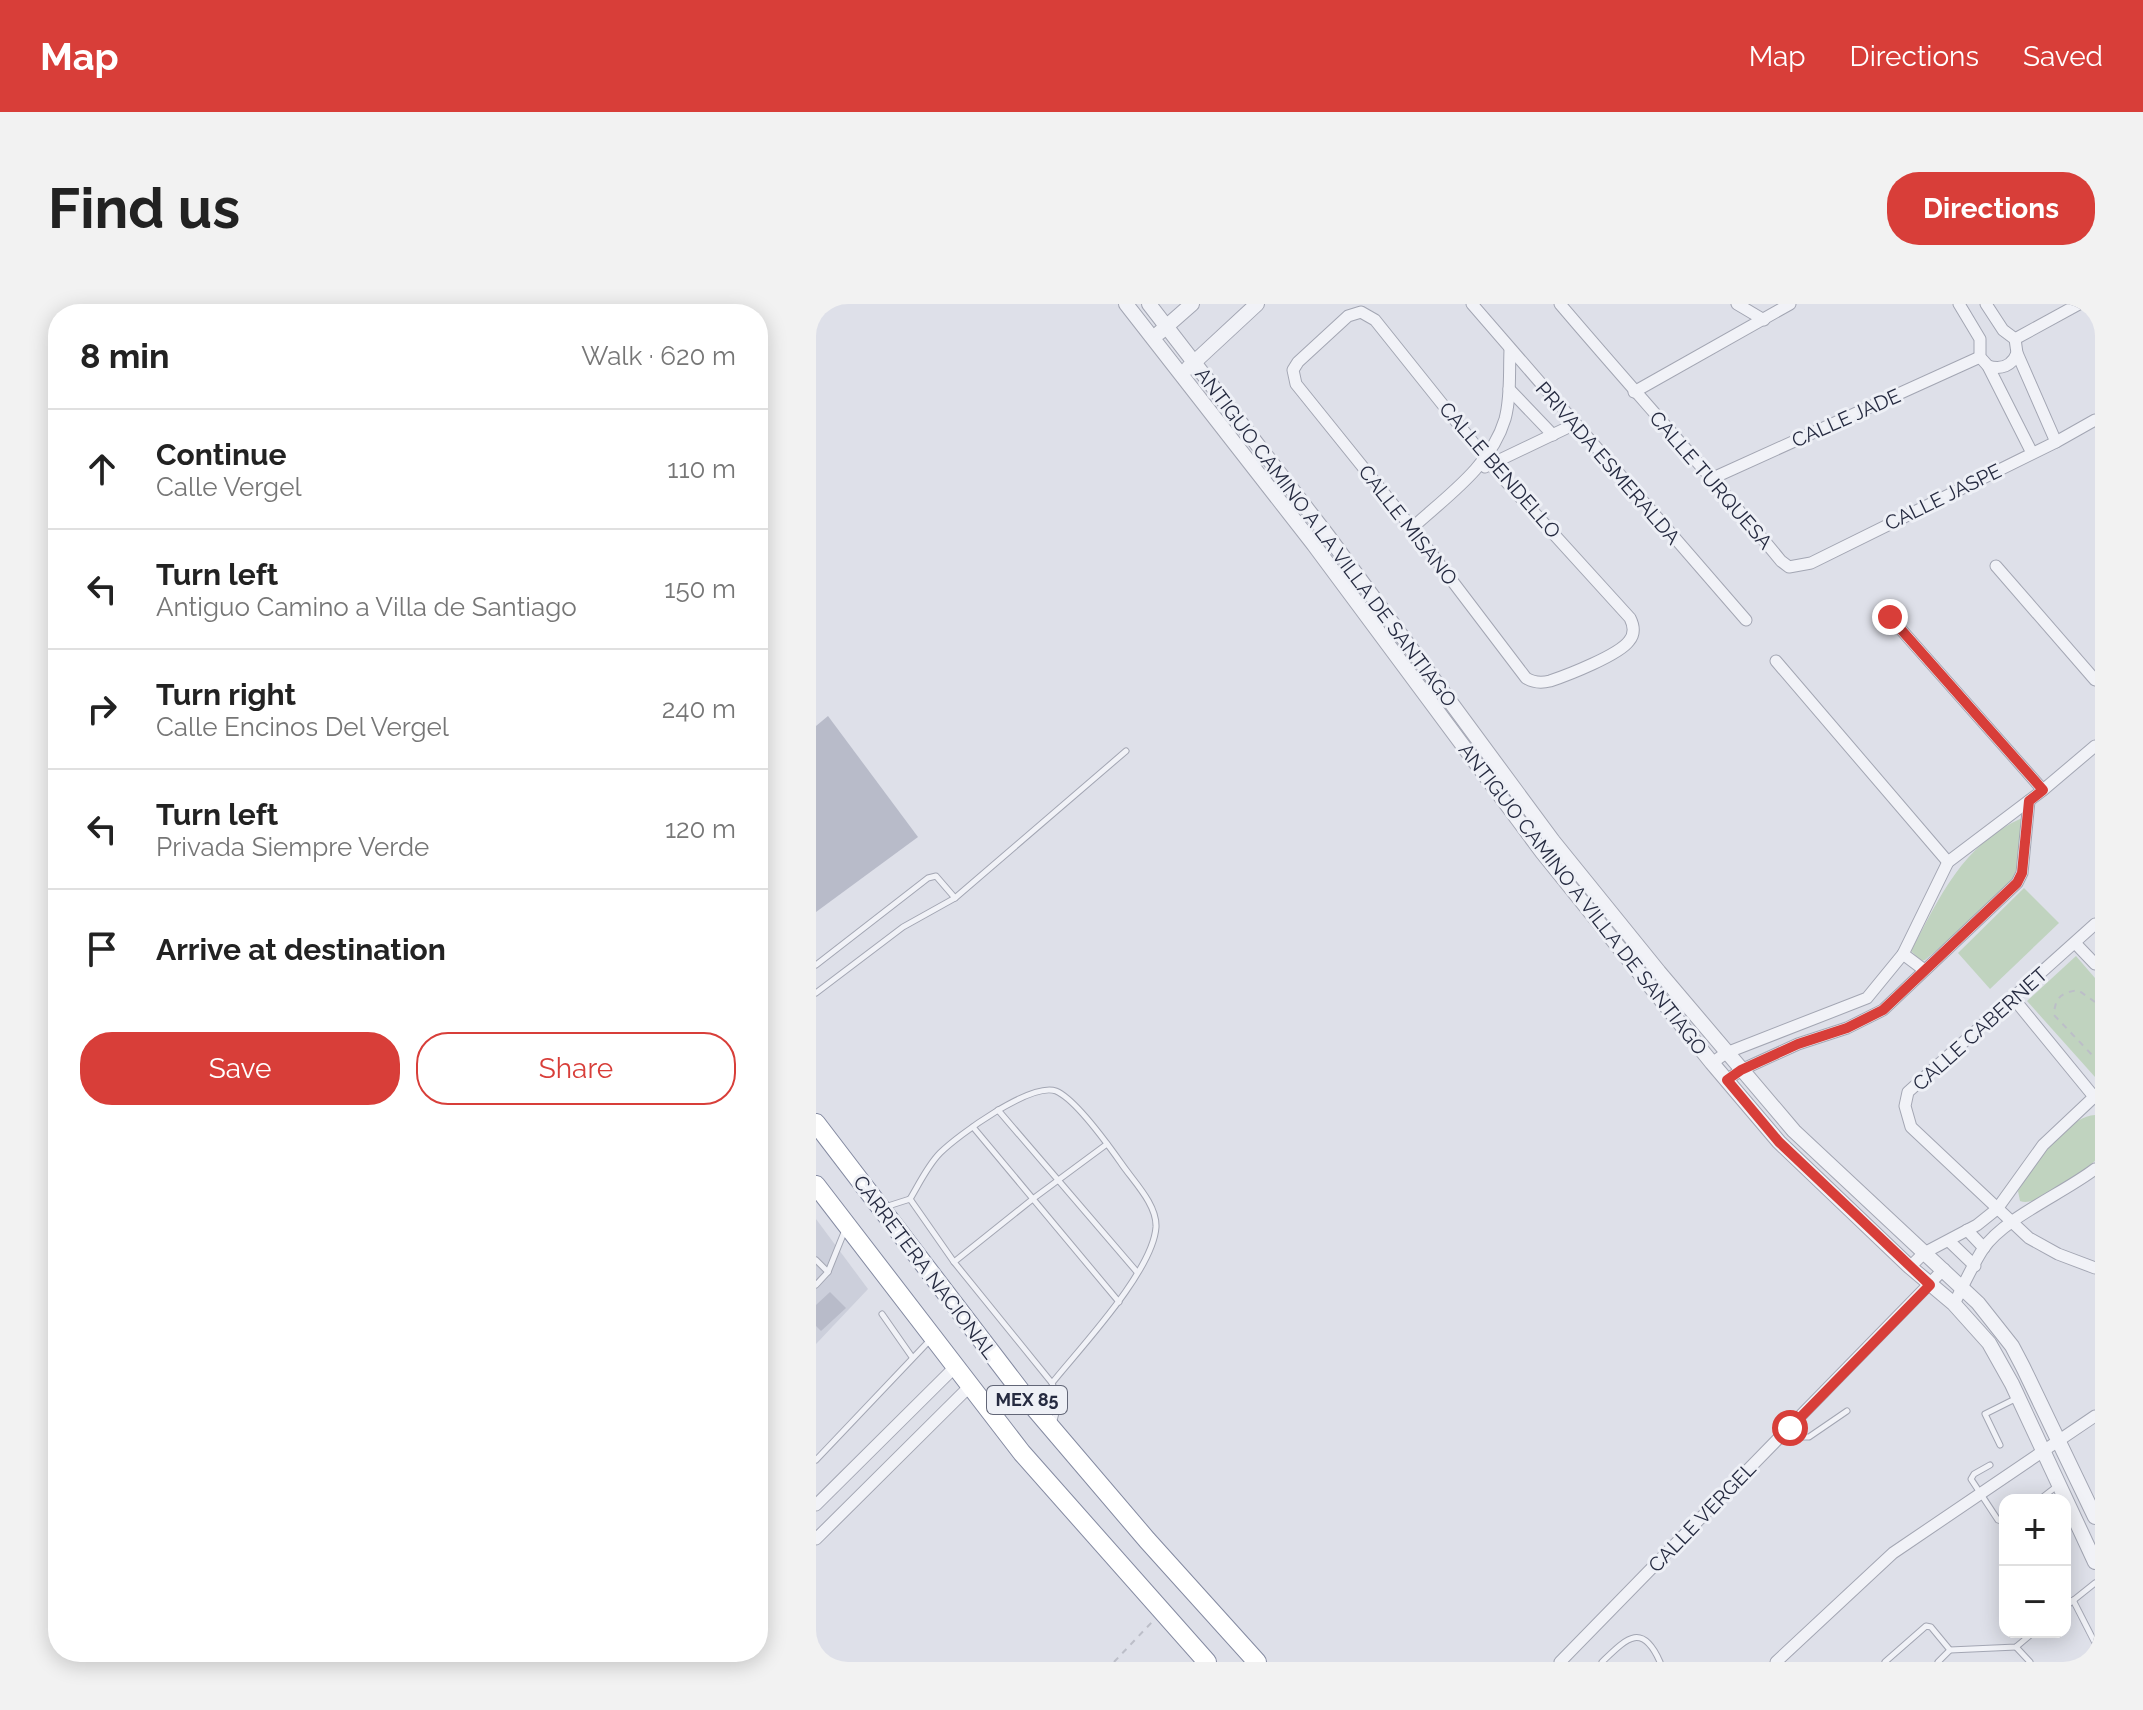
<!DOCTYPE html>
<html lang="en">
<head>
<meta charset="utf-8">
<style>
	:root { --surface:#fff; --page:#f2f2f2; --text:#222; --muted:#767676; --line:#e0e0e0; --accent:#d83e39 }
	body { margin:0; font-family:Raleway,sans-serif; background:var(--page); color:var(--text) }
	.controls { position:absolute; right:24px; bottom:24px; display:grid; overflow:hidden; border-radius:16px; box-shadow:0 4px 20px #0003 }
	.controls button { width:72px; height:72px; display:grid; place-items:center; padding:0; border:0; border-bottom:2px solid var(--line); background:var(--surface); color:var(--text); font:40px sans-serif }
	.stop { position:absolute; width:24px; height:24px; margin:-18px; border:6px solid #d83e39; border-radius:50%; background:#fff }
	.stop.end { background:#d83e39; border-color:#fff; box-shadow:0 2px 8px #0008 }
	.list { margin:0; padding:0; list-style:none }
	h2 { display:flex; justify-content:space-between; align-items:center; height:104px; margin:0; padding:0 32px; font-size:34px }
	h2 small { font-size:26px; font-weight:400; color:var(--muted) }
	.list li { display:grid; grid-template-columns:52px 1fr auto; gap:24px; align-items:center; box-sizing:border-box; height:120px; padding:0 32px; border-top:2px solid var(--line) }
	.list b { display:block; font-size:30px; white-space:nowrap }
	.list p { margin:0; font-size:26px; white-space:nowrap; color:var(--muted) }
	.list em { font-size:26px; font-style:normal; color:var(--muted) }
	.actions { display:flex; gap:16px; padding:24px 32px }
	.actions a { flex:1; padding:18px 0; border:2px solid var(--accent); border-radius:32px; text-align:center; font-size:28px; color:var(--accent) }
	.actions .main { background:var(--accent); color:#fff }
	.icon { flex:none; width:44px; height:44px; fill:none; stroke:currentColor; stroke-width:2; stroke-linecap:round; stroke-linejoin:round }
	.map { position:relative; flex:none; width:1279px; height:1358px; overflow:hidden; border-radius:32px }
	header { display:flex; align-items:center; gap:48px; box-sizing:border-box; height:112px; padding:0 40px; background:var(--accent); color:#fff }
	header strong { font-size:38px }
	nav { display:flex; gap:44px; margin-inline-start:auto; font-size:28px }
	.intro { display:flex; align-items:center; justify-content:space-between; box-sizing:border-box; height:192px; padding:0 48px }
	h1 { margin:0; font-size:56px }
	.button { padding:20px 36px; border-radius:32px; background:var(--accent); color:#fff; font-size:28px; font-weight:700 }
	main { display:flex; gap:48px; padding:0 48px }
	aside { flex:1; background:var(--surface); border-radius:32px; box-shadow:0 4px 20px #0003 }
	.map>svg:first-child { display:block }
</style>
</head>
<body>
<header>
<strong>Map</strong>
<nav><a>Map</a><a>Directions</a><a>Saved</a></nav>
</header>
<div class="intro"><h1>Find us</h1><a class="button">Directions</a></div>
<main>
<aside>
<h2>8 min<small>Walk · 620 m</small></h2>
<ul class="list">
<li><svg class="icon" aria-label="ahead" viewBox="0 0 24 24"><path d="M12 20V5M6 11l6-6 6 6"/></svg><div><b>Continue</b><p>Calle Vergel</p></div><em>110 m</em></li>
<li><svg class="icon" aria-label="left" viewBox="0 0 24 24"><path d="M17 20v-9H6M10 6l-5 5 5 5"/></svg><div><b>Turn left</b><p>Antiguo Camino a Villa de Santiago</p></div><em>150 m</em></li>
<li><svg class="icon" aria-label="right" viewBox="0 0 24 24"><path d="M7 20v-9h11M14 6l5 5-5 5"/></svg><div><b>Turn right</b><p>Calle Encinos Del Vergel</p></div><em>240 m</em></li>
<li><svg class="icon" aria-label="left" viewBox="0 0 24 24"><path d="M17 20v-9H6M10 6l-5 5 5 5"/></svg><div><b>Turn left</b><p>Privada Siempre Verde</p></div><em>120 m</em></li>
<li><svg class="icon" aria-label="arrive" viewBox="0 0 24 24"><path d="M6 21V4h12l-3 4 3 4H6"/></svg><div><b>Arrive at destination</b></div></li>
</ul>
<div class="actions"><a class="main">Save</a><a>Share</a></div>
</aside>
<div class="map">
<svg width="1279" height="1358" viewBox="0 0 1279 1358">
	<rect width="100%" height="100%" fill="#dee0e9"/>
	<!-- built -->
	<polygon fill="#cccfdb" points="0,915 52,985 0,1040"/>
	<!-- green -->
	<g fill="#c0d3bf">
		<path d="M1206,514c-1,19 1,44 -9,62 -14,23 -66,61 -88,80l-4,1 -10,-10c29,-54 51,-106 111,-133z"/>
		<polygon points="1208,584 1243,619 1174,685 1142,649"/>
		<polygon points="1260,652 1279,674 1279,773 1211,697"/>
		<path d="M1279,811v46c-15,12 -57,47 -75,40l-2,-10c15,-24 47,-74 77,-76z"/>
	</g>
	<!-- building -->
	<g fill="#b8bbc9">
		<polygon points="12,412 102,533 0,608 0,422"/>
		<polygon points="14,988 30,1004 5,1027 0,1022 0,1001"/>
	</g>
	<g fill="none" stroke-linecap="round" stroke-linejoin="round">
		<defs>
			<g id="service">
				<polyline points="139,594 310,447"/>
				<polyline points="0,661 112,574 120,572 139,594 87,623 0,689"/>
				<polyline points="182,806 321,968"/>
				<polyline points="157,823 303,998"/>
				<path d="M94,895c9,-15 18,-34 30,-46 18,-18 91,-71 116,-62 19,8 53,55 65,72 12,18 36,41 35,64 -3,44 -76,121 -104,156"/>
				<polyline points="69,903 94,895 138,958 236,1079 243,1098 237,1120"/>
				<polyline points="0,956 12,968"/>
				<polyline points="138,958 218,894 291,840"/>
				<polyline points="0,981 12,968 29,926"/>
				<polyline points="66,1010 96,1053"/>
				<polyline points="975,1124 988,1133 993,1133 1031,1107"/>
				<polyline points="1184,1141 1169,1110 1201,1094"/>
				<polyline points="0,1156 115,1035"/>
				<polyline points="1174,1161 1158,1170 1155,1175 1182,1216 1189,1218"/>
				<polyline points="1223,1196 1241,1182"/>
				<polyline points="1257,1296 1279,1339"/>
				<polyline points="1249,1303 1279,1279"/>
				<polyline points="1200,1343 1214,1358"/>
				<path d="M786,1358c24,-23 40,-41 58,0"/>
				<polyline points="1069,1358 1110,1322 1115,1323 1134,1346"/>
				<polyline points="1122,1358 1134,1346 1200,1343 1218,1328"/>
			</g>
			<g id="minor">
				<polyline points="656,0 930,316"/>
				<path d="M744,0c73,86 150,170 221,257l8,6 22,-4 245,-121 39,-22"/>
				<polyline points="921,0 948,16"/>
				<polyline points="1143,0 1164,35 1164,53 1172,62 1216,149"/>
				<polyline points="1170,0 1187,26 1199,35 1201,49 1240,138"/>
				<path d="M545,8l14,8 116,145 139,153c4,8 5,16 -1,23 -10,14 -61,34 -79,40 -8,2 -16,2 -24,-3l-114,-150 -116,-144 -3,-14 5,-8 50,-46z"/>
				<polyline points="1199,35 1263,0"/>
				<path d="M1172,62c13,4 24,0 29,-13"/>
				<polyline points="693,85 737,131"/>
				<polyline points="818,88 974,0"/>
				<polyline points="669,163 759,120"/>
				<polyline points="897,174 1164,53"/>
				<path d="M596,224c35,-32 79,-62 93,-109 6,-22 4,-47 5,-69"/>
				<polyline points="1180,262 1279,376"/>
				<polyline points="1074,313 1227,486"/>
				<polyline points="960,357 1132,558"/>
				<polyline points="1279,620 1092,788 1089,802 1095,823 1213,934 1242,950 1279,964"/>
				<polyline points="1259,639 1279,660"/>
				<polyline points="1087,650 1107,665"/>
				<polyline points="1198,695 1279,794"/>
				<polyline points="896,759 910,749 1051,694 1087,650 1132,558 1227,486 1279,442"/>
				<polyline points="911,776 925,766 982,740 1031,724 1067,706 1201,579 1206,569 1213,497"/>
				<polyline points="1151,926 1168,944"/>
				<polyline points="1133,937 1159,962"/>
				<polyline points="1094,963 1108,949 1161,921 1181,905 1227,841 1278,793"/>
				<path d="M1138,1000c9,-18 18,-38 29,-55 21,-31 81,-56 112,-80"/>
				<polyline points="0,1201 138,1064"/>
				<polyline points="0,1235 153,1083"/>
				<polyline points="744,1358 1128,965"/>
				<polyline points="960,1358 1077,1249 1279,1112"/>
			</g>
			<g id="tertiary">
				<polyline points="310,0 498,241 726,548 896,759 963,838 1094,963 1138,1000 1173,1039 1196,1080 1279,1258"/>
				<polyline points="333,0 512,232 737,537 843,668 978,827 1162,999 1196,1042 1207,1063 1279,1213"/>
				<polyline points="343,29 376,0"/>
				<polyline points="372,64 441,0"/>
			</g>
			<g id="trunk">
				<polyline points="0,819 210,1094 331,1236 441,1358"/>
				<polyline points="0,881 206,1149 391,1358"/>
			</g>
		</defs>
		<!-- service casing -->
		<use href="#service" stroke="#a3a6b3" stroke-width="7"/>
		<!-- minor casing -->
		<use href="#minor" stroke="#a3a6b3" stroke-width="13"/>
		<!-- tertiary casing -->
		<use href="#tertiary" stroke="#a3a6b3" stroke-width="16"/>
		<!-- trunk casing -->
		<use href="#trunk" stroke="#848aa1" stroke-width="20"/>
		<!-- path -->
		<g stroke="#bcbec8" stroke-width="2" stroke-dasharray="6 6" stroke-linecap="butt">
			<path d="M1279,698l-17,-12c-17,3 -23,7 -24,25l41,43"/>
			<polyline points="298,1358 336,1318"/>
		</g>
		<!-- service -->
		<use href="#service" stroke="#f1f2f7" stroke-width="5"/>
		<!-- minor -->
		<use href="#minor" stroke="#f1f2f7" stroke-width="11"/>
		<!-- tertiary -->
		<use href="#tertiary" stroke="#f1f2f7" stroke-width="14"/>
		<!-- trunk -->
		<use href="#trunk" stroke="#fff" stroke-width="18"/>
	</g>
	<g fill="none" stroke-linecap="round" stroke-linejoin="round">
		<!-- route -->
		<polyline stroke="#d83e39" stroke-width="10" points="974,1124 1114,981 963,838 911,776 925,766 982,740 1031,724 1067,706 1201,579 1206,569 1213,497 1227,486 1074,313"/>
	</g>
	<g text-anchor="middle" stroke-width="6" stroke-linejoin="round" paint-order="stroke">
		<!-- shield labels -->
		<rect fill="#eef0f6" stroke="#626677" stroke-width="2" x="171" y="1082" width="80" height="28" rx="6"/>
		<g font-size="18" font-weight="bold" fill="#262b41">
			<text x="211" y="1102">MEX 85</text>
		</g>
		<!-- street labels -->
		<g font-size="20" fill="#262b41" stroke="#eef0f6">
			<text transform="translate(1030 114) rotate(-24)" y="7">CALLE JADE</text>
			<text transform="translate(792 159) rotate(49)" y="7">PRIVADA ESMERALDA</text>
			<text transform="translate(684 166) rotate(49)" y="7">CALLE BENDELLO</text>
			<text transform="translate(895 176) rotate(49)" y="7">CALLE TURQUESA</text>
			<text transform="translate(1127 193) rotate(-26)" y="7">CALLE JASPE</text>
			<text transform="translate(592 221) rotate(52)" y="7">CALLE MISANO</text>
			<text transform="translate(510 233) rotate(53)" y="7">ANTIGUO CAMINO A LA VILLA DE SANTIAGO</text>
			<text transform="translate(767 595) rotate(52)" y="7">ANTIGUO CAMINO A VILLA DE SANTIAGO</text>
			<text transform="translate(1164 725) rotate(-42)" y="7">CALLE CABERNET</text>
			<text transform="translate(109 963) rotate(53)" y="7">CARRETERA NACIONAL</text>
			<text transform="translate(886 1213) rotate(-46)" y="7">CALLE VERGEL</text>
		</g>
	</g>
</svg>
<div class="controls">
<button>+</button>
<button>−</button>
</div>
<div class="stop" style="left:974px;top:1124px"></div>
<div class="stop end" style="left:1074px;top:313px"></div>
</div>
</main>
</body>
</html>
